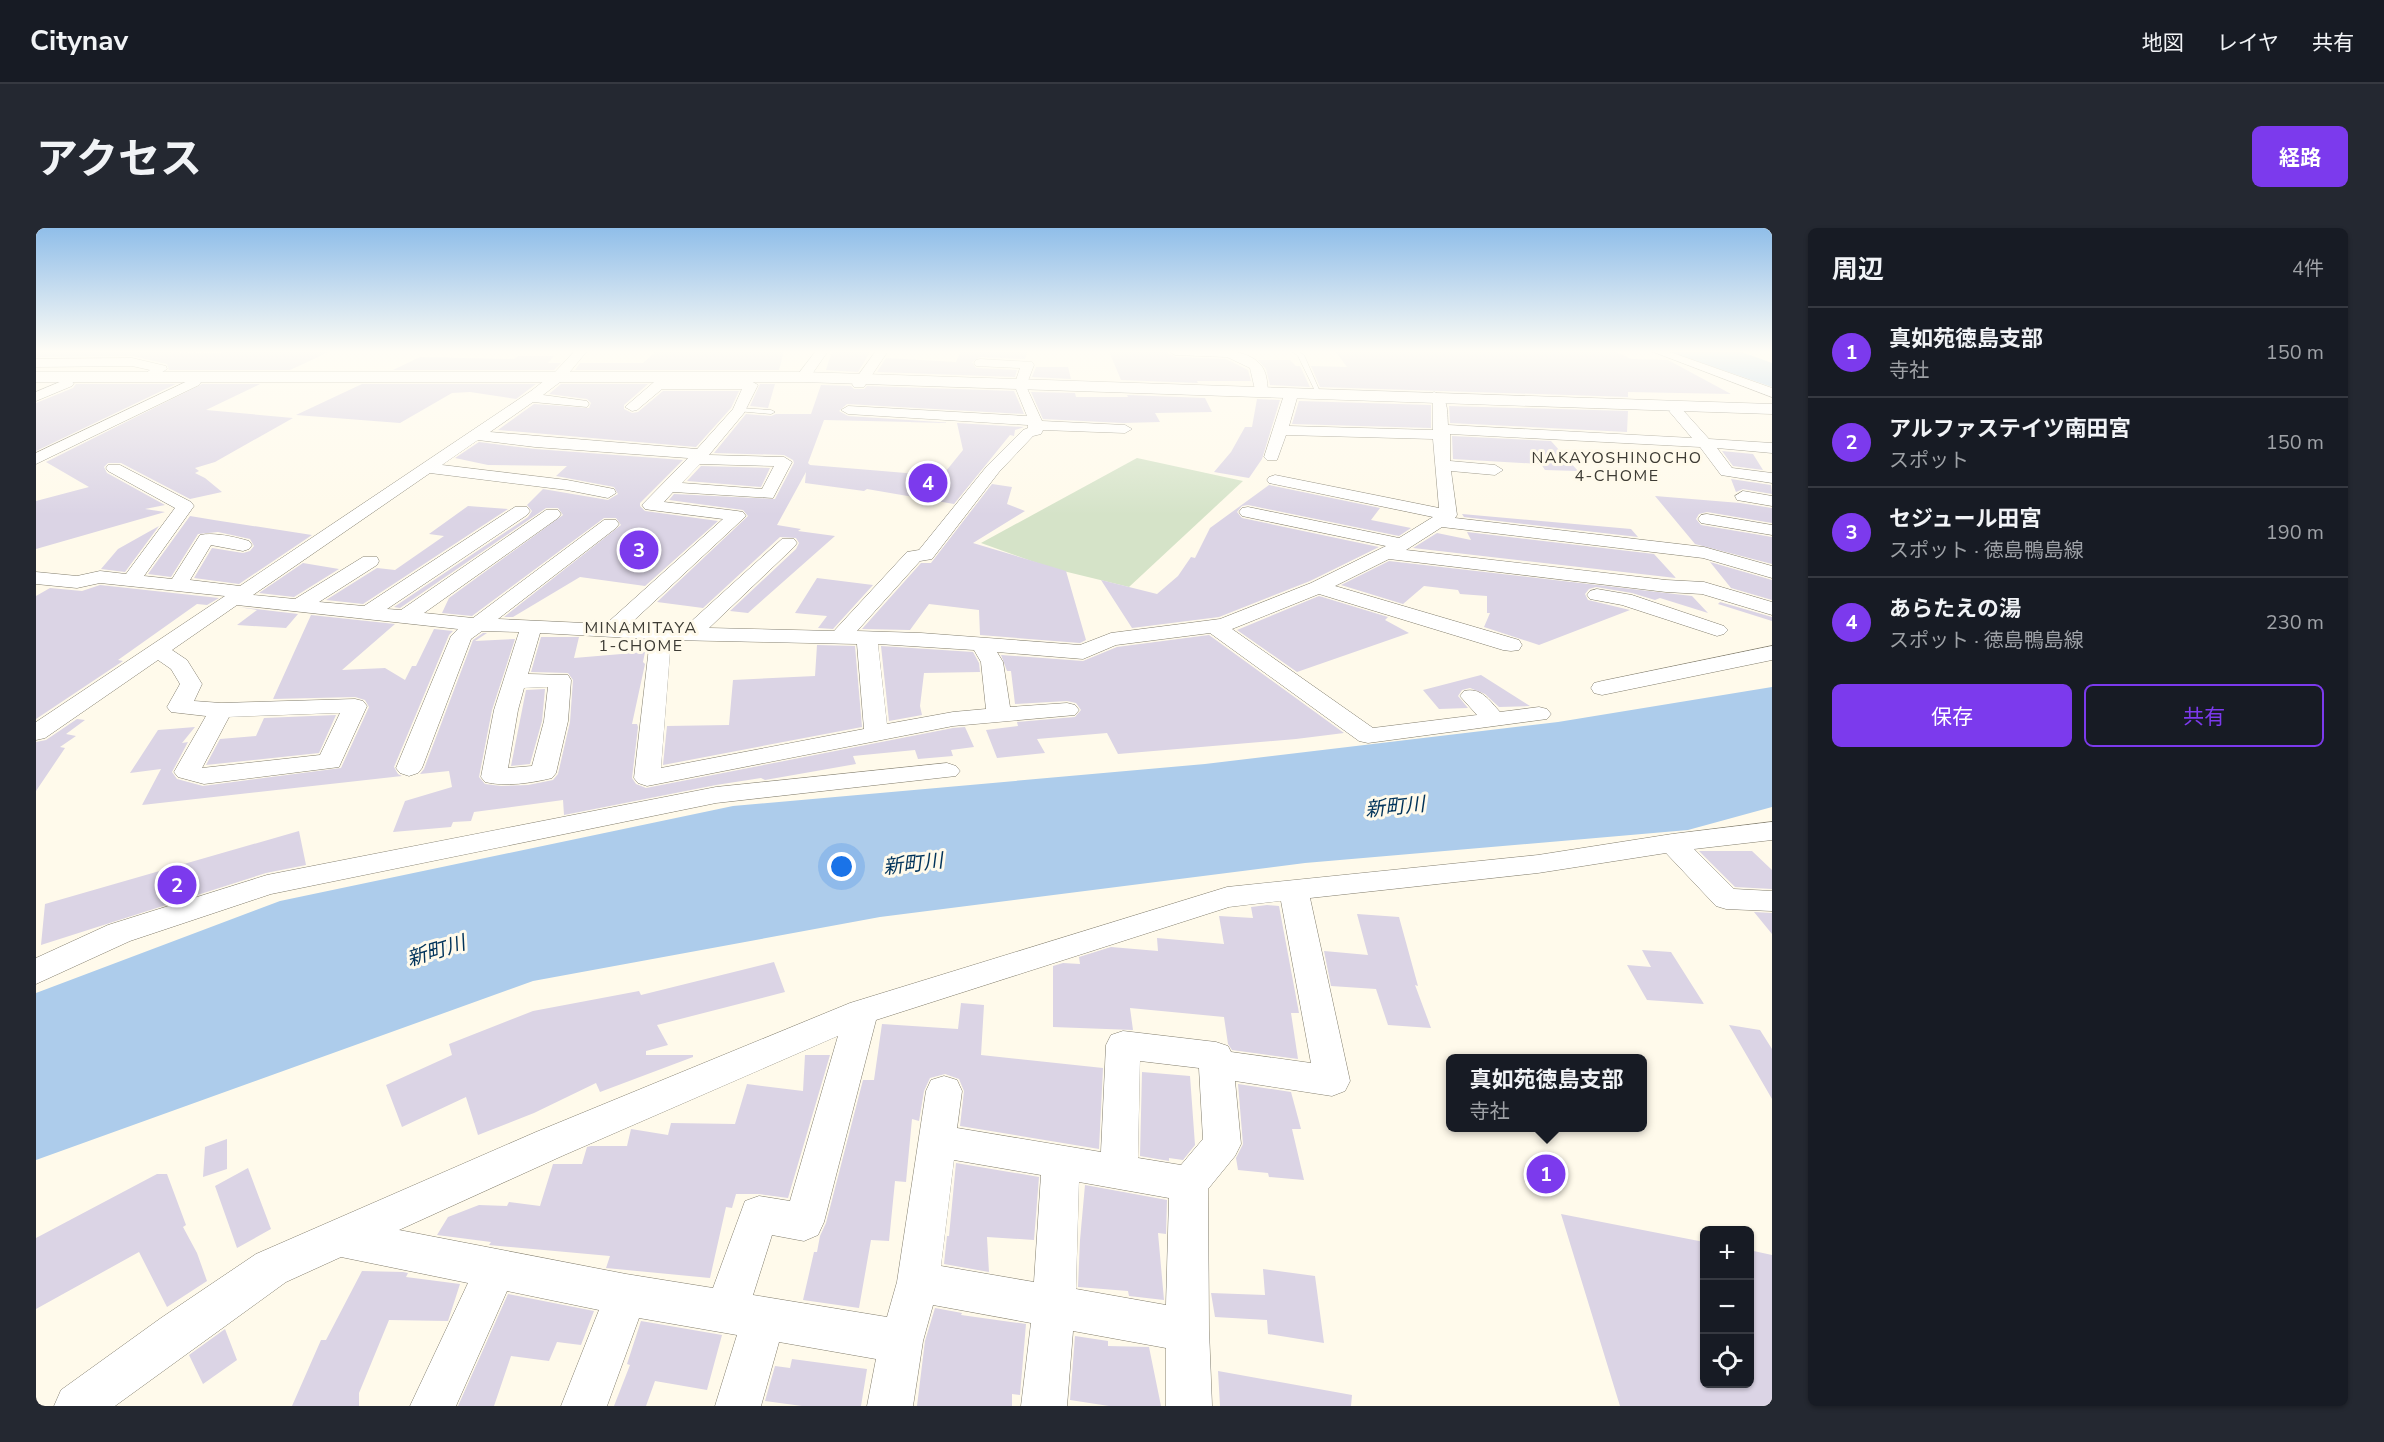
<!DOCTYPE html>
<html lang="ja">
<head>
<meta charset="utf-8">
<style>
	:root { --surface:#171b24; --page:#242831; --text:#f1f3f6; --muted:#9ea1a6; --line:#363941; --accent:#7c3aed }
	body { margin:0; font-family:"Nunito Sans","Noto Sans JP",sans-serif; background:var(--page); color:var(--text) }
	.controls { position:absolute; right:18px; bottom:18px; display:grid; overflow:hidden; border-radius:9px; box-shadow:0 2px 4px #0004 }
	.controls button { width:54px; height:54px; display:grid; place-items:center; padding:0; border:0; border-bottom:2px solid var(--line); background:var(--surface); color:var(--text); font:30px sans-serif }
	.you { position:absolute; left:806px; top:639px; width:21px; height:21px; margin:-15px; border:4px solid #fff; border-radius:50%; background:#1a73e8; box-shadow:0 0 0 9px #1a73e833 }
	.badge { display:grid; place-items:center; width:39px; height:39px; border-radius:50%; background:var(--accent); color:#fff; font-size:20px; font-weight:700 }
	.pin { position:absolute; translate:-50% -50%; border:3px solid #fff; box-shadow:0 2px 6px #0006 }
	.popup { position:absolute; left:1410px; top:826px; width:201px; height:78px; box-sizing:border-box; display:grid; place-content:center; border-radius:9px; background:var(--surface); filter:drop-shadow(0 2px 4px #0005); font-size:20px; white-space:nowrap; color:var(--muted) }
	.popup b { font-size:22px; color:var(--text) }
	.popup::after { content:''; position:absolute; left:50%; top:100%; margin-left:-12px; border:12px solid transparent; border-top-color:var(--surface) }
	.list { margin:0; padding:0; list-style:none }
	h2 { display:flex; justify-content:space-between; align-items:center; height:78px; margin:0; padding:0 24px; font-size:26px }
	h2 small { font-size:20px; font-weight:400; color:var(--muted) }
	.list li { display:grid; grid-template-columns:39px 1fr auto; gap:18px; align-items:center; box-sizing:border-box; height:90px; padding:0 24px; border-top:2px solid var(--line) }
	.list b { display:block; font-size:22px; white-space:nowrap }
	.list p { margin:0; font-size:20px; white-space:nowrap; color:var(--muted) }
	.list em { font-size:20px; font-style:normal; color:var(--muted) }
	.actions { display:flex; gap:12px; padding:18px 24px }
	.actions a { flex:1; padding:14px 0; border:2px solid var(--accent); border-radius:9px; text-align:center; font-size:21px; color:var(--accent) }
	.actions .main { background:var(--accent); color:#fff }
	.icon { flex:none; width:33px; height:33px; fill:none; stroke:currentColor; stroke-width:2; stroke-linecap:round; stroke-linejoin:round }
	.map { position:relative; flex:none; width:1736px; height:1178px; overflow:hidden; border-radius:9px }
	header { display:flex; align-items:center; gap:36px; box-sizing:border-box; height:84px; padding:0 30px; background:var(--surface); border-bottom:2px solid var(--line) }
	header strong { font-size:28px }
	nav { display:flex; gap:33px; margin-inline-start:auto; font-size:21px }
	.intro { display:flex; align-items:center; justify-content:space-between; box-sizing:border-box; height:144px; padding:0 36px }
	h1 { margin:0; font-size:42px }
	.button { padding:15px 27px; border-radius:9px; background:var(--accent); color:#fff; font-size:21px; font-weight:700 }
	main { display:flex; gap:36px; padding:0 36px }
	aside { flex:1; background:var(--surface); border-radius:9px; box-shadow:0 2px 4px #0004 }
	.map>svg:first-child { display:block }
	.green { fill:#d5e3c8 }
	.water { fill:#adcceb }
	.building { fill:#dbd4e5 }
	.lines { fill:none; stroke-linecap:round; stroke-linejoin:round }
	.service-casing { stroke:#837e6e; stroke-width:1 }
	.minor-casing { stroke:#837e6e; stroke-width:1 }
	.primary-casing { stroke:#837e6e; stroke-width:1 }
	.service { fill:#fff; fill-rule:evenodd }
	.minor { fill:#fff; fill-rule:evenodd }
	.primary { fill:#fff; fill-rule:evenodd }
	.labels { text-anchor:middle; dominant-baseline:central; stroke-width:6; stroke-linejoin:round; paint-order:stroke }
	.far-neighbourhood-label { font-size:16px; letter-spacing:1.5px; fill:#3d3b34; stroke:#fffaeb }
	.water-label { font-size:20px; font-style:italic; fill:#01335a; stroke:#fffaeb }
</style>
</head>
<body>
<header>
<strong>Citynav</strong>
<nav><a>地図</a><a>レイヤ</a><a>共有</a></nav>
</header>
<div class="intro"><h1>アクセス</h1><a class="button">経路</a></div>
<main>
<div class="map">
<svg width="1736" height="1178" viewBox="0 0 1736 1178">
	<rect width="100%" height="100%" fill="#fffaeb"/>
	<path class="green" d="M1101,230L1207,253L1093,359L1015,340L945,315Z"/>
	<path class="water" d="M1631,123H1703L1736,135V159Z
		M1736,459V579L1652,602L1269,635L844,689L497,753L0,932V765L244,673L697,578L1169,536L1522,494Z"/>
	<path class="building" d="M38,123L185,125L190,123H295L254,142H133L131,136L96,128L0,129V124Z
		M620,123H748L743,142H539L544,135H607Z
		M796,123H835L822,144L790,142Z
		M933,123H992L989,131L944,129L936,134L940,140L981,142L979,149L841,144L850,130L920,134L924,124Z
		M1073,123L1131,124L1139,129L1190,131L1212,142L1215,153H1161L1162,155L1085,152Z
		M1299,123H1579L1595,131L1632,132L1695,166L1592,164V169L1284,159L1275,138L1311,139Z
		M482,128H518L512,135H525L518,142H357L384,129L478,131Z
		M1222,132H1254L1260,138H1264L1274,159L1234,157L1230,141Z
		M1000,139H1032L1035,151L996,149Z
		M40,156H140L0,223V175L37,160Z
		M166,156H224L170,182L257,190L179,234L159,240L163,243L159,245L169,250L186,264L154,271L85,235H72L68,239L71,245L129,277L109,281L129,284L0,321V273L53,259L10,234Z
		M326,156H500L480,171L434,164L416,165L364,195L260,187Z
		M525,156H612L588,177V181L596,185L602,184L627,163H703L695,180L660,219L462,202L498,176L553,180L555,175L551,171L513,166Z
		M724,156H739L732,180L714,178Z
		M785,157L815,158L818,161H828L831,158L978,163L988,186L811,176L803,183L812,188L918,195L788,192L772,235L774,237L906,248L927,222L921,195L988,199L979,202L978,208L974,207L918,276L831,261L828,263L769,255L770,244L741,297L765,301L762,303L799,308L712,385L694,383L760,321L763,315L760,310L744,309L667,380L621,374L712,288L707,282L633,272L638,266L739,271L758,235L757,232L748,227L678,225L710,186L735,188L740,186H775Z
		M995,164L1039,165L1040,169H1092L1091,167L1169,170L1176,184L1119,185L1124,194L1087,195L1007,191Z
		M1221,171L1244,172L1226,231L1213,250L1178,244L1195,224L1209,199H1216Z
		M1263,173L1395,177V200L1256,196Z
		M1413,178L1592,183L1591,204L1414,195Z
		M1416,208L1515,213L1542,243L1509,242L1505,236L1417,231Z
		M443,214L499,221L647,232L604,275V278L609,283L682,293L609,358L544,349L477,389H468L585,297L580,290H568L436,388L406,385L413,370L527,287L522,280H510L364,380L358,379L492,289L496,283L491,277L507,261L572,272L582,266L578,259L520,248L531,238L452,237L419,230Z
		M1686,223L1717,226L1727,242L1697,238Z
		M665,238L734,240L725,259L651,253Z
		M1695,251L1735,257L1736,266L1707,261L1700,264Z
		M956,256L976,259L971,276L989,283L937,315L1030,343L1050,412L1044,415L944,407L943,382L893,376L874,402L826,401L885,335H895Z
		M1233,257L1344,280L1335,292L1375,300L1363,308L1212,277L1206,278L1201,284L1206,290L1343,319L1274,353L1183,389L1096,400L1065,352L1121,366L1142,348L1155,329L1159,330L1174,300Z
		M1619,268L1704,275L1736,280V295L1671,284L1663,286L1660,291L1665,297L1736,309V336L1659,316Z
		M432,278L472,281L327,376L290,372L341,340L359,342L408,308L393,306Z
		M1426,286L1595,301L1602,309L1428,289Z
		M154,288L178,292L276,307L203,356L158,350L176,320L207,325L214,323L218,318L214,311L182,304L162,306L135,349L112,346Z
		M123,298L89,344L65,341L82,321Z
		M1431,304L1618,326L1640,350L1377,320L1401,305L1435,312Z
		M1353,333L1656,368L1672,385L1624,370L1619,372L1596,365L1560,359L1553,361L1549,366L1552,372L1594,382L1503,417L1448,399L1454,385H1451V368L1424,366L1422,362L1388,358L1367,376L1305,357Z
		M1674,334L1736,352V372L1695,360Z
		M267,335L303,341L258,369L223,365Z
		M781,350L837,357L797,401L782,400L791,388L759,385Z
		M64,357L183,370L171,377L161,376L82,432L87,433L0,491V368L14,360L46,363Z
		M1283,368L1352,389L1349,392L1373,405L1261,444L1201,402Z
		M1684,374L1736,389V393L1682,376Z
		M202,379L262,386L250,400L201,397L221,382Z
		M275,387L359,396L306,442L349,440L369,452L376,438H380L398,401L417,403L413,407L358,539L362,546L366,548L106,577L125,541L94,545L122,502L159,499L146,515L152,514L136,544L141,551L167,558L305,540L333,479L329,472L319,469L237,471Z
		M447,405H451L439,413L479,411L456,482L443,549L449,556L465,558L492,557L517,552L522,546L534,494L537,452L532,445L495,444L505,409H543L538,430L609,424L607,434L609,436L596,496H601L602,499L596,550L600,556L610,560L917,500L929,499L938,519L915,522L917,528L882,531L879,522L817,528L820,536L729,552L725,550L680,557L528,587L527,572L438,584L435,593L417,594L415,599L357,604L369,573L416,559L413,543L384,546L388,541L437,412Z
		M1173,407L1308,505L1260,511L1082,526L1071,505L1001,511L1009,525L961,530L950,502L982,498L981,494L1039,489L1045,482L1040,475L1031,473L979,476L975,443H971L965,427L1047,433L1081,419Z
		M781,417L819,418L826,499L627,537L631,498L693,497L697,452L779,448Z
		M845,418L937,424L943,435L944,444L888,445L884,478L886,487L853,493Z
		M1445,447L1494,478L1463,479L1449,466L1434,460L1426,462L1422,468L1432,480L1403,481L1387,462Z
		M509,461L506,493L494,536L475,538L490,462Z
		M300,487L283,525L170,537L184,511L220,508L228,490Z
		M41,491L49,492L30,506L40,508L24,519L29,520L0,563V514L10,512Z
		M263,603L270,637L230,645L5,717L9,676Z
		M1663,623H1716L1736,642V661L1699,659Z
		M1231,677L1243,678L1263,785H1255L1262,831L1196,822L1192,816L1188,789L1094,780L1097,802L1017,799V738L1027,735L1044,736L1043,729L1075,719L1122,723L1121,710L1188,716L1183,688L1217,690L1215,679Z
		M1718,684L1736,685V706Z
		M1321,686L1363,689L1382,758L1379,757L1395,800L1352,797L1340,761L1295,758L1288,723L1332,727Z
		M1606,722L1635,724L1668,776L1611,772L1591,737L1615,739Z
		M738,734L749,764L621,797L632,817L610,823V827H657V829L564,864L560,855L498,885L442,907L430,869L366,899L350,857L416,827L413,816L497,783L603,763L605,767Z
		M925,775L948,777L945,827L1067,840L1063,921L924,898L928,863L923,851L909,846L894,850L888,863L883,893L876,891L870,954L859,953L853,1013L835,1012L823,1080L767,1072L778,1024H781L784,1008L790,995L827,852H838L846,796L922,801Z
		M1693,797L1724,802L1736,821V871Z
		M769,827H794L752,970L723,966H700L696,980L690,979L674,1050L570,1040L574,1028L453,1017L455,1014L401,1007L412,989L443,977L471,978L473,974L504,978L517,936H546L551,919L555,918H591L595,901L632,907L635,895L699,896L711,856L767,863Z
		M1106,844L1154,848L1159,917L1147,932L1133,930V933L1104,928Z
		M1202,856L1255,864L1265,901H1256L1268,952L1233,949L1232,945L1202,942L1200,930L1207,916Z
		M191,911V941L167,949L169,919Z
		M920,935L1003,949L998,1012L951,1009L953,1044L908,1036L911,1008H913Z
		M212,940L235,1001L201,1020L179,958Z
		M121,946H131L150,997L147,999L161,1025L171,1053L131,1079L103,1024L0,1081V1010Z
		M1049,957L1131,972L1130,1006L1122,1005L1128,1072L1093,1068L1092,1063L1042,1059L1044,1012Z
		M1525,986L1668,1014V1155H1713V1022L1736,1027V1178H1584Z
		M1227,1041L1279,1048L1288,1115L1232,1106L1231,1092L1179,1089L1175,1065L1229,1067Z
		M326,1043L367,1044L372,1045L370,1049L424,1056L412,1093L353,1092L323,1165V1178H256L285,1112H290Z
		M472,1066L558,1083L545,1117L521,1114L513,1133L475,1128L458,1178H422Z
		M899,1080L926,1085L925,1087L990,1096L984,1167L976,1166V1178H881L889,1113Z
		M605,1093L686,1107L671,1162L619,1153L610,1178H578L594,1137L591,1136Z
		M189,1101L201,1132L167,1156L153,1127Z
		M1039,1108L1072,1113V1118L1113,1119L1125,1178H1073L1034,1172Z
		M756,1131L831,1141L825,1178H766L729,1173L739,1138L754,1140Z
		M1182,1143L1316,1167L1315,1178H1184Z"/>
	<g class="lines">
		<g class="service-casing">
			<path id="service" d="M1256,123H1262L1268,127L1285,166L1280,165L1262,128Z
				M703,180L735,182L739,184L735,186L701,183V181Z"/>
		</g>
		<g class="minor-casing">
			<path id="minor" d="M539,123H551L528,151L507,167L551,173L553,176L551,179L497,174L454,204L661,221L697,181L706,161H626L601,182L596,183L589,179L618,154L623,153H715L722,157L708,185L673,227L748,229L756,234L737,270L637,264L628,274L701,283L707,284L710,288L593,397L649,399L746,311H758L761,315L758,319L673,400L798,403L871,324L883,322L951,238L987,202L992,200V197L812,186L805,182L812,178L991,188L980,161L983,158L979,155L984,140L940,138L938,135L940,132L944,131L996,134L998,137L990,158L1006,193L1089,197L1096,201L1089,205L1007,202L1005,206L997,208L963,244L896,331L884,333L821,403L885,405L1044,417L1075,405L1184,391L1275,355L1350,318L1206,288L1203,284L1206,280L1212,279L1363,310L1397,289L1233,255L1231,252L1233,249L1239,247L1403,280L1397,211L1250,207L1241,232H1231L1228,229L1247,170L1254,166L1261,170L1253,198L1397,202V176L1391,168L1398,164C1413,169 1411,183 1412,197L1656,210L1633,183L1640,179L1645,180L1673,211L1736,215V225L1681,220L1696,240L1736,245V255L1685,247L1664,219L1414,206V233L1459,237L1467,242L1459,247L1415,243L1421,287L1419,290L1668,319L1736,338V350L1667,330L1406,299L1370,322L1630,352L1668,354L1736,374V387L1666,366L1630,364L1353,331L1299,358L1483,412L1486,417L1483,422L1475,423L1467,422L1283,366L1196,401L1337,500L1441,487L1424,468L1428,463C1445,459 1453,472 1464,484L1503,479L1511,481L1515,486L1511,491L1332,515L1323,513L1174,405L1080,417L1047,431L961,424L967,434L974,479L1031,475L1039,477L1043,482L1039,487L917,498L611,558L602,555L598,550L614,411L504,405L492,446L532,447L535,452L532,493L520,545L516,550C496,555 469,559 449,554L445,549L458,482L483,404L446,403L435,411L386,540L382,545L373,548L364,545L360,540L415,408L422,401L201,377L136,422L151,432L166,456L158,473L185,475L319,471L327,473L331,478L303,539L168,556L142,549L138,544L170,488L135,484L131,479L144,456L135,441L122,432L9,510L0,512V494L189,368L64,355L41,360L0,356V344L41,348L64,343L90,346L139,280L72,243L70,240L72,237H84L155,274L158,278L108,348L136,351L164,307C178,304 199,309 213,313L216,317L213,321L207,323L175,317L154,352L204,358L495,163L518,145ZM442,212L499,219L652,230L606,277L609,281L615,282L687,291L570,396L462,391L580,300L583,296L580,292H568L437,390L388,385L522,290L525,286L522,282H510L365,382L351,381L491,287L494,283L491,279H479L328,378L283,374L341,337L343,333L341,329H327L259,371L217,367L394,245L531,262L572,270L580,265L578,261L531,252L406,237ZM664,236L738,238L726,261L646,255ZM635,412L821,416L828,501L625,540ZM842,416L938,422L945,434L950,481L917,484L851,496ZM512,459L508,493L496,538L472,540L482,482L488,460ZM304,485L284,527L166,540L193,489Z
				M780,123H792L772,152H762L760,149Z
				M840,123H852L828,159H818L816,156Z
				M1133,123C1156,121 1208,117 1224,136C1231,144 1231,153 1232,163L1225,167L1220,166L1214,140L1191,129L1139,127Z
				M1615,123H1631L1736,160V169Z
				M96,130L130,138L131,141L112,153L105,149L114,142L96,138L0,139V131Z
				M158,150L163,151L165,154L163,157L0,236V225Z
				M31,151L38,155L36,158L0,173V164Z
				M1707,263L1736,268V278L1701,272L1699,268Z
				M1671,286L1736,297V307L1665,295L1662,291L1665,287Z
				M1561,361L1596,367L1688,398L1692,402L1688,406L1681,408L1586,377L1554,371L1551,367L1554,363Z
				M1736,418V432L1566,467L1558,465L1555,460L1558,455L1566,453Z
				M911,535L920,538L924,543L920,548L680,575L235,666L94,713L0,756V730L72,697L231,647L680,559Z
				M1736,594V612L1658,621L1698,661L1736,663V683L1690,681L1680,678L1630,625L1502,645L1274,670L1314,853L1309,863L1296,868L1199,853L1205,916L1199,928L1172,961L1173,1102L1176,1178H1130V1120L1037,1103L1031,1178H985L995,1095L897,1077L887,1113L877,1178H831L840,1131L743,1114L725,1178H679L701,1107L603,1090L571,1178H525L563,1082L471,1063L420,1178H374L432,1055L305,1029L250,1054L79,1178H18L25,1162L125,1090L220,1026L500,904L814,775L1191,659L1502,627L1636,606ZM1245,673L1275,835L1195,824L1192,818L1180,814L1087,803L1075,807L1070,817L1065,924L921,900L926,863L921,852L908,848L895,852L890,863L861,1054L851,1089L717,1067L736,1007L768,1013L782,1007L788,994L840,792L1193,679ZM802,808L754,973L723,968L709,973L677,1060L590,1046L363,1002L526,928ZM1104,833L1163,840L1167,911L1145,937L1102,930ZM918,932L1005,947L998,1054L905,1038ZM1043,954L1133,970L1130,1077L1040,1061Z"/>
		</g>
		<g class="primary-casing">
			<path id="primary" d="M0,144H767L1736,176V186L767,154H0Z"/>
		</g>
		<use href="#service" class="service"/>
		<use href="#minor" class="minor"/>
		<use href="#primary" class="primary"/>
	</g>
	<linearGradient id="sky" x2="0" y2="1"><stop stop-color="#90bee9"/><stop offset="0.43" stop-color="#fffdf6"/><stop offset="1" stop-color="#fffdf6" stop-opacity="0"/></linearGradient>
	<rect width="1736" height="287" fill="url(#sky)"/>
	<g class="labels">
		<g class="far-neighbourhood-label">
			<text x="1581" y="230">NAKAYOSHINOCHO<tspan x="1581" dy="18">4-CHOME</tspan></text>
			<text x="605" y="400">MINAMITAYA<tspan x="605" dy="18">1-CHOME</tspan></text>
		</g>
		<g class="water-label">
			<text transform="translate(1359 579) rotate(-6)">新町川</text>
			<text transform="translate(877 636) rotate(-7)">新町川</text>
			<text transform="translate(400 723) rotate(-17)">新町川</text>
		</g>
	</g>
</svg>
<div class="controls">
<button>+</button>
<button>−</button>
<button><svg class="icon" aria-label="locate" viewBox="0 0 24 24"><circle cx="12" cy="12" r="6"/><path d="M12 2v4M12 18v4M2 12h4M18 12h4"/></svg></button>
</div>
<div class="you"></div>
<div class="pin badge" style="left:1510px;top:946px">1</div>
<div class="popup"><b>真如苑徳島支部</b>寺社</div>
<div class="pin badge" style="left:141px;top:657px">2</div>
<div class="pin badge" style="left:603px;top:322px">3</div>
<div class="pin badge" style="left:892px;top:255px">4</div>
</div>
<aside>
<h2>周辺<small>4件</small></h2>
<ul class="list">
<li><span class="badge">1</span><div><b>真如苑徳島支部</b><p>寺社</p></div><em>150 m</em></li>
<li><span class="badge">2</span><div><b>アルファステイツ南田宮</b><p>スポット</p></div><em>150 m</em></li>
<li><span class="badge">3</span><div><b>セジュール田宮</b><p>スポット · 徳島鴨島線</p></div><em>190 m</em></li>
<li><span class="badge">4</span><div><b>あらたえの湯</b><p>スポット · 徳島鴨島線</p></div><em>230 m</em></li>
</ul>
<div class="actions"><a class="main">保存</a><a>共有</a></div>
</aside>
</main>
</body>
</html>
